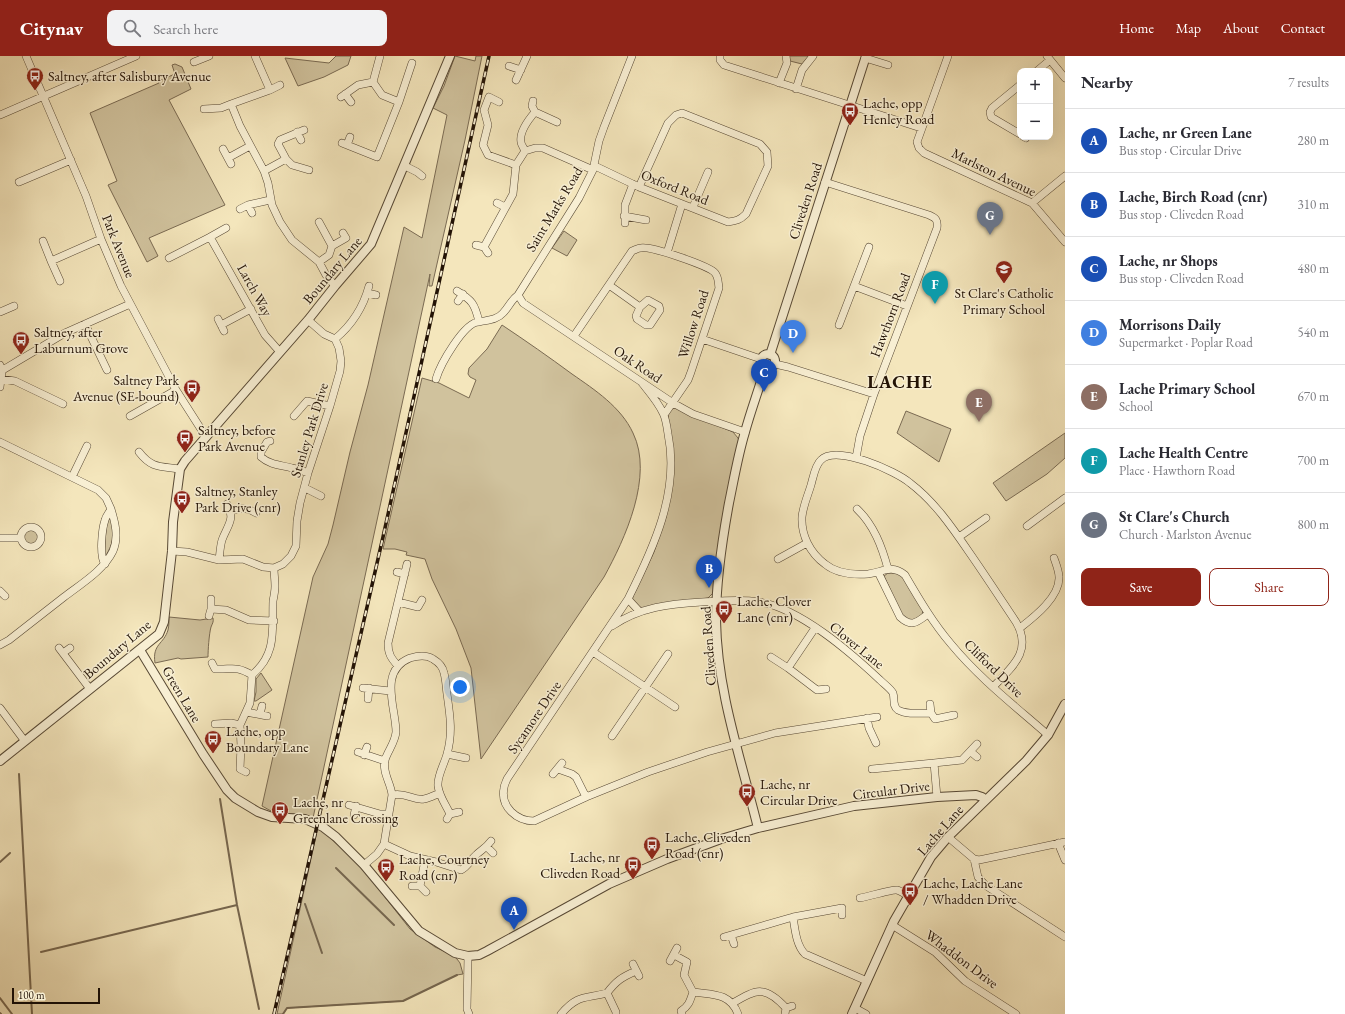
<!DOCTYPE html>
<html lang="en">
<head>
<meta charset="utf-8">
<style>
	:root { --surface:#fff; --page:#f2f2f3; --text:#2b2b33; --muted:#7c7c81; --line:#e1e1e2; --accent:#8f2418 }
	body { margin:0; font-family:"EB Garamond",serif; background:var(--page); color:var(--text) }
	.controls { position:absolute; right:12px; top:12px; display:grid; overflow:hidden; border-radius:8px; box-shadow:0 4px 16px #0002 }
	.controls button { width:36px; height:36px; display:grid; place-items:center; padding:0; border:0; border-bottom:1px solid var(--line); background:var(--surface); color:var(--text); font:20px sans-serif }
	.scale { position:absolute; left:12px; bottom:10px; width:88px; box-sizing:border-box; padding-left:4px; border:2px solid #231306; border-top:0; font-size:11px; line-height:14px; white-space:nowrap; color:#231306; -webkit-text-stroke:3px #f8efd3; paint-order:stroke }
	.you { position:absolute; left:460px; top:631px; width:14px; height:14px; margin:-10px; border:3px solid #fff; border-radius:50%; background:#1a73e8; box-shadow:0 0 0 6px #1a73e833 }
	.badge { display:grid; place-items:center; width:26px; height:26px; border-radius:50%; background:var(--accent); color:#fff; font-size:13px; font-weight:700 }
	.pin { position:absolute; translate:-50% -33px; filter:drop-shadow(0 1px 2px #0008) }
	.pin::after { content:''; position:absolute; top:21px; width:14px; height:12px; background:inherit; clip-path:polygon(0 0,100% 0,50% 100%) }
	.list { margin:0; padding:0; list-style:none }
	h2 { display:flex; justify-content:space-between; align-items:center; height:52px; margin:0; padding:0 16px; font-size:17px }
	h2 small { font-size:13px; font-weight:400; color:var(--muted) }
	.list li { display:grid; grid-template-columns:26px 1fr auto; gap:12px; align-items:center; box-sizing:border-box; height:64px; padding:0 16px; border-top:1px solid var(--line) }
	.list b { display:block; font-size:15px; white-space:nowrap }
	.list p { margin:0; font-size:13px; white-space:nowrap; color:var(--muted) }
	.list em { font-size:13px; font-style:normal; color:var(--muted) }
	.actions { display:flex; gap:8px; padding:12px 16px }
	.actions a { flex:1; padding:9px 0; border:1px solid var(--accent); border-radius:8px; text-align:center; font-size:14px; color:var(--accent) }
	.actions .main { background:var(--accent); color:#fff }
	.icon { flex:none; width:22px; height:22px; fill:none; stroke:currentColor; stroke-width:2; stroke-linecap:round; stroke-linejoin:round }
	.map { position:relative; flex:none; width:1065px; height:958px; overflow:hidden }
	header { display:flex; align-items:center; gap:24px; box-sizing:border-box; height:56px; padding:0 20px; background:var(--accent); color:#fff }
	header strong { font-size:19px }
	nav { display:flex; gap:22px; margin-inline-start:auto; font-size:14px }
	.search { width:280px; height:36px; background:var(--page); display:flex; align-items:center; gap:10px; box-sizing:border-box; padding:0 14px; border-radius:8px; color:var(--muted); font-size:15px }
	main { display:flex }
	aside { flex:1; background:var(--surface) }
	.map>svg:first-child { display:block }
	.green { fill:#d0c29d; stroke:#7a6a52 }
	.lines { fill:none; stroke-linecap:round; stroke-linejoin:round }
	.stream { stroke:#76664e; stroke-width:2 }
	.minor-casing { stroke:#574834; stroke-width:8 }
	.tertiary-casing { stroke:#574834; stroke-width:10 }
	.minor { stroke:#f8efd3; stroke-width:7 }
	.tertiary { stroke:#f8efd3; stroke-width:8 }
	.rail-casing { stroke:#231306; stroke-width:3.5 }
	.rail { stroke:#f8efd3; stroke-width:2; stroke-dasharray:6; stroke-linecap:butt }
	.labels { text-anchor:middle; dominant-baseline:central; stroke-width:3; stroke-linejoin:round; paint-order:stroke }
	.poi-label { font-size:14px; fill:#231306; stroke:#f8efd3; text-anchor:start }
	.street-label { font-size:14px; fill:#231306; stroke:#f8efd3 }
	.district-label { font-size:18px; font-weight:bold; letter-spacing:1px; fill:#231306; stroke:#f8efd3 }
</style>
</head>
<body>
<header>
<strong>Citynav</strong>
<div class="search"><svg class="icon" aria-label="search" viewBox="0 0 24 24"><circle cx="10" cy="10" r="6"/><path d="M15 15l6 6"/></svg>Search here</div>
<nav><a>Home</a><a>Map</a><a>About</a><a>Contact</a></nav>
</header>
<main>
<div class="map">
<svg width="1065" height="958" viewBox="0 0 1065 958">
	<rect width="100%" height="100%" fill="#f4e6bc"/>
	<filter id="stains"><feTurbulence type="fractalNoise" baseFrequency=".005" numOctaves="4"/><feColorMatrix values="0 0 0 0 .2 0 0 0 0 .09 0 0 0 0 .02 0 0 0 .5 -.17"/></filter>
	<radialGradient id="worn" r=".72"><stop offset=".6" stop-color="#630" stop-opacity="0"/><stop offset="1" stop-color="#630" stop-opacity=".3"/></radialGradient>
	<path class="green" d="M336,0H351L348,9L324,21L298,30L285,2L329,7Z
		M455,0L475,5L476,0H482L465,84L432,230H429L430,218L313,762C298,755 287,760 274,756C270,755 266,752 262,750L313,521L328,488L333,469L350,396L368,329L404,171L422,182L447,59L433,52L444,30Z
		M789,0H809L802,8L790,5Z
		M175,8L182,11L191,33L169,44L225,149L149,182L158,200L147,206L108,129L117,125L90,57L159,27L158,25L175,18L172,9Z
		M564,175L577,184L567,200L552,192Z
		M502,269C526,285 549,301 572,318C595,334 621,351 633,377C654,420 625,483 604,521L481,703L471,612L456,573L432,523L425,503L406,499L407,496L395,493H383L422,322L439,327L469,342L476,324L470,321L468,318L469,312L487,293Z
		M676,352L733,376L738,382L739,385L713,537L708,542L643,552L636,550L632,546L633,540L654,496L666,461L672,431L668,358L671,353Z
		M906,355L951,373L939,406L897,377Z
		M1065,377V402L1047,418L1006,445L993,427Z
		M109,460C117,471 113,489 106,499L104,500L106,472Z
		M24 481a7 7 0 1 1 14 0a7 7 0 1 1-14 0Z
		M888,517H897L904,522L923,554L922,559L911,565L903,562L884,520Z
		M169,561L200,564L213,562C214,566 212,568 211,571C209,578 208,595 208,601L181,603L178,602L155,607C152,588 164,588 168,574C169,570 169,565 169,561Z
		M261,617L272,634L256,645H254L256,636V623Z
		M318,771L359,808L410,873L435,891L452,899L457,903L460,907L463,918L457,919L403,945L287,952L283,958H277Z"/>
	<g class="lines">
		<path class="stream" d="M19,718L32,958
			M220,743L237,849L259,953
			M0,806L10,797
			M336,812L394,869
			M305,848L322,897
			M41,896L237,849
			M0,942L12,958
			M0,957L1,958
			M283,958L287,952L403,945L457,919"/>
		<g class="minor-casing">
			<path id="minor" d="M26,0L86,140L101,183L121,230L176,334L206,381
				M255,0L270,34L231,48L240,70L264,115L268,127L272,149L280,166L292,184L319,206L326,219L335,230
				M380,0L373,26L382,39L399,46
				M632,0L604,71L599,85L593,114L579,142L518,239L523,247L673,347L693,358L745,376
				M720,0V4L724,9L921,72
				M948,0L917,86L919,92L924,97L1032,147L1065,186
				M1047,0L1065,22
				M865,2L888,9
				M194,6L209,0
				M509,10L521,14
				M1037,15L1050,4
				M516,24L527,0
				M779,27L787,7L786,0
				M1020,29L992,52L990,56L991,61L1020,78
				M796,33L802,14L813,0
				M270,34L280,29
				M345,38L351,46
				M341,41L358,29L373,26
				M533,45L532,50L535,56
				M499,46L489,41L484,54L488,69L483,89L488,99L516,109
				M204,53L221,52L231,48
				M0,59L136,0
				M297,76L301,84
				M1024,81L1026,82
				M342,87L377,101L399,46L412,7
				M347,89L350,81
				M223,93L231,108
				M525,95C524,92 521,89 521,86C519,76 529,63 535,56L557,66
				M228,102L250,90
				M286,103L292,109L309,114
				M405,110L417,116L422,120
				M595,110L639,131L728,166C736,165 740,164 746,158L768,110L767,96L760,88L682,57L676,59L668,67L639,131
				M264,115L286,103L278,88L280,84L304,74
				M19,126L71,104
				M825,126L929,159C936,162 938,164 937,172L874,338L860,380L856,402
				M497,147L505,151
				M1032,147L1065,120
				M248,149L252,157
				M693,151L708,116
				M240,153L248,149L270,144
				M624,160L646,164
				M319,166L332,190
				M625,167V149L633,128
				M210,181L226,172
				M43,185L51,205L101,183
				M476,189L484,191
				M488,197L484,191L513,138L516,109L525,95L535,92H543L593,114
				M667,197L682,148
				M169,202L210,181L265,279L280,296
				M51,205L60,225
				M319,206L329,199L332,190L346,182L343,177
				M609,229L640,251L648,244L659,250L660,254L650,269H646L637,263L636,260L640,251
				M854,230L907,250
				M457,235C472,244 475,248 479,266C488,264 497,264 503,257C509,251 511,244 518,239
				M367,237L376,239
				M458,245L463,238
				M0,256L14,250
				M218,263L224,275
				M85,268L107,314
				M221,269L251,253
				M839,269L869,191
				M574,280L632,195C635,194 638,192 641,192C651,190 710,210 715,217C719,222 718,227 719,232L691,316L688,324L664,359
				M335,283C352,269 363,252 369,230
				M702,283L761,303
				M775,308L788,311L874,338
				M0,309L2,316L0,331
				M1,315L65,277L130,248
				M1,323L15,325L63,348
				M436,323C440,309 464,266 479,266
				M642,327C650,337 658,346 663,357C666,363 667,371 668,378C680,436 653,493 628,543L507,723C506,726 504,729 504,732C500,751 517,765 534,765L586,741L648,716L707,696L775,677L877,661
				M130,360L176,334
				M294,360L307,345L330,350
				M270,385L267,386L261,396V401C270,409 281,409 292,412C298,413 303,415 308,417
				M0,386L98,434L106,442L111,453C109,457 106,460 105,464C102,473 99,500 105,508
				M139,396C152,413 161,410 180,413
				M72,421L87,390
				M305,432L321,440
				M857,453C874,469 882,491 888,513
				M231,455C240,452 247,451 256,457
				M1027,470L1065,442
				M21 481a10 10 0 1 1 20 0a10 10 0 1 1-20 0Z
				M959,481L986,462
				M0,482H21
				M172,495L187,496L219,504L243,503L263,511L274,512L283,508L291,500L296,490L297,465L300,447L308,417L330,350L340,315L341,305L339,292L335,283L324,278L308,264
				M778,503L807,487
				M219,504C220,497 220,491 222,484C227,470 236,463 227,448
				M397,516L405,518
				M878,516L900,561C912,572 917,566 928,558
				M0,535L5,540
				M628,543L639,555
				M398,546L418,551L422,544
				M211,553L226,554L249,564L274,565
				M209,560L211,553V543
				M612,570C640,551 669,548 702,546C721,545 740,543 759,546C800,552 850,596 880,624C884,628 890,632 893,637C895,643 892,650 898,654C907,659 921,657 931,657L935,663L954,659
				M815,572L788,612L817,634L826,633
				M1020,572C1034,561 1060,541 1059,521C1059,515 1056,508 1054,502
				M0,589L9,584C27,570 46,555 64,541C81,528 104,514 113,495C119,481 115,466 111,453
				M59,592L90,633
				M593,596L675,651
				M63,597L70,592
				M771,601L788,612
				M212,607L215,613C232,614 235,609 252,619
				M398,610C391,602 388,598 388,587L407,508
				M993,631C1012,611 1033,595 1016,566C1000,542 985,519 969,496C952,471 934,445 910,427C896,415 836,388 821,404C815,409 813,422 811,429C808,439 803,450 802,461C801,479 810,497 825,508C837,518 853,519 868,518C883,516 891,508 905,519C919,543 933,567 951,588C979,622 1015,650 1048,679
				M363,632L390,635
				M368,643L369,632
				M930,648L931,657
				M0,652L24,684
				M246,656L267,660
				M260,658L262,650
				M867,662L869,672L876,687
				M215,668L231,667L240,669L241,690L240,713L246,716
				M240,669L250,647L252,619C277,598 272,575 273,545C274,540 275,535 275,530C275,524 274,518 274,512
				M612,680L668,598
				M358,696L385,705
				M971,696L977,701
				M447,698L466,702
				M364,699L367,691
				M934,707L962,704L977,688
				M558,713L572,718L576,721L586,741
				M872,713L934,707L937,741
				M553,718L562,707
				M392,739C407,736 413,745 424,743C429,742 435,739 440,737
				M349,749L380,758H389
				M354,759L356,750
				M447,763L450,758L459,756
				M948,781L974,803L979,804L1065,786
				M1058,787L1065,804
				M384,788L410,800L436,806L461,814C468,811 470,804 476,799C481,794 486,792 491,785
				M487,791L493,797
				M974,803L978,821L985,829L1065,881
				M425,804L420,830L426,836
				M364,809L377,798L384,788L392,739C391,727 382,717 385,704C388,694 395,687 396,676C396,652 378,615 410,602C417,600 427,599 433,603C438,606 443,611 444,617C446,624 446,631 447,638C450,659 453,677 447,698C444,709 437,720 438,730C439,740 446,749 450,758
				M412,830H420
				M860,842C867,841 892,833 897,834C901,835 905,838 908,840
				M793,861C795,873 796,889 805,898L867,925
				M892,869L935,896L965,925L1016,958
				M731,879L734,888
				M724,881L793,861L842,852V859
				M674,899L687,906L684,919L693,936
				M468,900L467,953L469,958
				M670,905L677,892
				M633,908L639,920
				M607,937L616,956V958
				M733,947C757,933 765,929 786,952
				M855,952L866,958
				M561,958C578,938 585,943 607,937C616,925 622,921 636,915
				M682,958L681,955C689,950 690,945 693,936C711,939 730,936 738,958
				M785,958L786,952L792,950"/>
		</g>
		<g class="tertiary-casing">
			<path id="tertiary" d="M761 305a7 7 0 1 1 14 0a7 7 0 1 1-14 0Z
				M770,299L866,0
				M140,594L203,698L227,734L235,742L258,756L272,761L305,763L323,771L336,781L364,809L419,875L455,897L468,900L479,899L487,895L609,828L667,803L721,783L758,772L854,750L937,741L976,739L982,741L986,744
				M0,705L159,578L164,566L172,495L173,466L180,413L185,405L308,264L335,230L371,188L450,0
				M758,772C741,703 717,635 716,564C716,525 722,485 729,447C734,423 738,399 745,376C751,354 759,333 765,312
				M852,958L894,865L931,801L948,781L1026,705L1048,679L1065,648"/>
		</g>
		<use href="#minor" class="minor"/>
		<use href="#tertiary" class="tertiary"/>
		<g class="rail-casing">
			<path id="rail" d="M274,958L383,481L489,0"/>
		</g>
		<use href="#rail" class="rail"/>
	</g>
	<defs>
		<g id="bus-pin" transform="scale(0.9)"><path d="M0 17L-7.5 6A9.5 9.5 0 1 1 7.5 6Z" fill="#8f2418" stroke="#f8efd3"/><path d="M-5-6H5V4H4V6H2V4H-2V6H-4V4H-5ZM-3.5-4V0h7V-4ZM-3.5 1.2v1.5H-2V1.2ZM2 1.2v1.5H3.5V1.2Z" fill="#fff"/></g>
		<g id="school-pin" transform="scale(0.9)"><path d="M0 17L-7.5 6A9.5 9.5 0 1 1 7.5 6Z" fill="#8f2418" stroke="#f8efd3"/><path d="M0-5L7-2L0 1L-7-2ZM-4 1L0 2.5L4 1V4Q0 6-4 4Z" fill="#fff"/></g>
	</defs>
	<g fill-rule="evenodd">
		<use href="#bus-pin" x="35" y="20"/>
		<use href="#bus-pin" x="850" y="55"/>
		<use href="#school-pin" x="1004" y="213"/>
		<use href="#bus-pin" x="21" y="284"/>
		<use href="#bus-pin" x="192" y="332"/>
		<use href="#bus-pin" x="185" y="382"/>
		<use href="#bus-pin" x="182" y="443"/>
		<use href="#bus-pin" x="724" y="553"/>
		<use href="#bus-pin" x="213" y="683"/>
		<use href="#bus-pin" x="747" y="736"/>
		<use href="#bus-pin" x="280" y="754"/>
		<use href="#bus-pin" x="652" y="789"/>
		<use href="#bus-pin" x="633" y="809"/>
		<use href="#bus-pin" x="386" y="811"/>
		<use href="#bus-pin" x="910" y="835"/>
	</g>
	<g class="labels">
		<g class="poi-label">
			<text x="48" y="20">Saltney, after Salisbury Avenue</text>
			<text x="863" y="47">Lache, opp<tspan x="863" dy="16">Henley Road</tspan></text>
			<text x="1004" y="237" text-anchor="middle">St Clare's Catholic<tspan x="1004" dy="16">Primary School</tspan></text>
			<text x="34" y="276">Saltney, after<tspan x="34" dy="16">Laburnum Grove</tspan></text>
			<text x="179" y="324" text-anchor="end">Saltney Park<tspan x="179" dy="16">Avenue (SE-bound)</tspan></text>
			<text x="198" y="374">Saltney, before<tspan x="198" dy="16">Park Avenue</tspan></text>
			<text x="195" y="435">Saltney, Stanley<tspan x="195" dy="16">Park Drive (cnr)</tspan></text>
			<text x="737" y="545">Lache, Clover<tspan x="737" dy="16">Lane (cnr)</tspan></text>
			<text x="226" y="675">Lache, opp<tspan x="226" dy="16">Boundary Lane</tspan></text>
			<text x="760" y="728">Lache, nr<tspan x="760" dy="16">Circular Drive</tspan></text>
			<text x="293" y="746">Lache, nr<tspan x="293" dy="16">Greenlane Crossing</tspan></text>
			<text x="665" y="781">Lache, Cliveden<tspan x="665" dy="16">Road (cnr)</tspan></text>
			<text x="620" y="801" text-anchor="end">Lache, nr<tspan x="620" dy="16">Cliveden Road</tspan></text>
			<text x="399" y="803">Lache, Courtney<tspan x="399" dy="16">Road (cnr)</tspan></text>
			<text x="923" y="827">Lache, Lache Lane<tspan x="923" dy="16">/ Whadden Drive</tspan></text>
		</g>
		<g class="street-label">
			<text transform="translate(994 116) rotate(26)">Marlston Avenue</text>
			<text transform="translate(675 131) rotate(22)">Oxford Road</text>
			<text transform="translate(805 145) rotate(-72)">Cliveden Road</text>
			<text transform="translate(554 153) rotate(-59)">Saint Marks Road</text>
			<text transform="translate(119 190) rotate(68)">Park Avenue</text>
			<text transform="translate(332 214) rotate(-50)">Boundary Lane</text>
			<text transform="translate(255 234) rotate(61)">Larch Way</text>
			<text transform="translate(890 259) rotate(-69)">Hawthorn Road</text>
			<text transform="translate(693 268) rotate(-72)">Willow Road</text>
			<text transform="translate(638 308) rotate(34)">Oak Road</text>
			<text transform="translate(309 374) rotate(-73)">Stanley Park Drive</text>
			<text transform="translate(857 589) rotate(39)">Clover Lane</text>
			<text transform="translate(708 590) rotate(-94)">Cliveden Road</text>
			<text transform="translate(117 593) rotate(-40)">Boundary Lane</text>
			<text transform="translate(994 612) rotate(44)">Clifford Drive</text>
			<text transform="translate(182 638) rotate(59)">Green Lane</text>
			<text transform="translate(534 661) rotate(-56)">Sycamore Drive</text>
			<text transform="translate(891 734) rotate(-7)">Circular Drive</text>
			<text transform="translate(940 774) rotate(-49)">Lache Lane</text>
			<text transform="translate(962 903) rotate(37)">Whaddon Drive</text>
		</g>
		<g class="district-label">
			<text x="900" y="325">LACHE</text>
		</g>
	</g>
	<rect width="100%" height="100%" filter="url(#stains)"/>
	<rect width="100%" height="100%" fill="url(#worn)"/>
</svg>
<div class="controls">
<button>+</button>
<button>−</button>
</div>
<div class="scale">100 m</div>
<div class="you"></div>
<div class="pin badge" style="left:514px;top:874px;background:#1a4fb4">A</div>
<div class="pin badge" style="left:709px;top:532px;background:#1a4fb4">B</div>
<div class="pin badge" style="left:764px;top:336px;background:#1a4fb4">C</div>
<div class="pin badge" style="left:793px;top:297px;background:#3f7fe0">D</div>
<div class="pin badge" style="left:979px;top:366px;background:#8d6e63">E</div>
<div class="pin badge" style="left:935px;top:248px;background:#0f9aa8">F</div>
<div class="pin badge" style="left:990px;top:179px;background:#6b7280">G</div>
</div>
<aside>
<h2>Nearby<small>7 results</small></h2>
<ul class="list">
<li><span class="badge" style="background:#1a4fb4">A</span><div><b>Lache, nr Green Lane</b><p>Bus stop · Circular Drive</p></div><em>280 m</em></li>
<li><span class="badge" style="background:#1a4fb4">B</span><div><b>Lache, Birch Road (cnr)</b><p>Bus stop · Cliveden Road</p></div><em>310 m</em></li>
<li><span class="badge" style="background:#1a4fb4">C</span><div><b>Lache, nr Shops</b><p>Bus stop · Cliveden Road</p></div><em>480 m</em></li>
<li><span class="badge" style="background:#3f7fe0">D</span><div><b>Morrisons Daily</b><p>Supermarket · Poplar Road</p></div><em>540 m</em></li>
<li><span class="badge" style="background:#8d6e63">E</span><div><b>Lache Primary School</b><p>School</p></div><em>670 m</em></li>
<li><span class="badge" style="background:#0f9aa8">F</span><div><b>Lache Health Centre</b><p>Place · Hawthorn Road</p></div><em>700 m</em></li>
<li><span class="badge" style="background:#6b7280">G</span><div><b>St Clare's Church</b><p>Church · Marlston Avenue</p></div><em>800 m</em></li>
</ul>
<div class="actions"><a class="main">Save</a><a>Share</a></div>
</aside>
</main>
</body>
</html>
